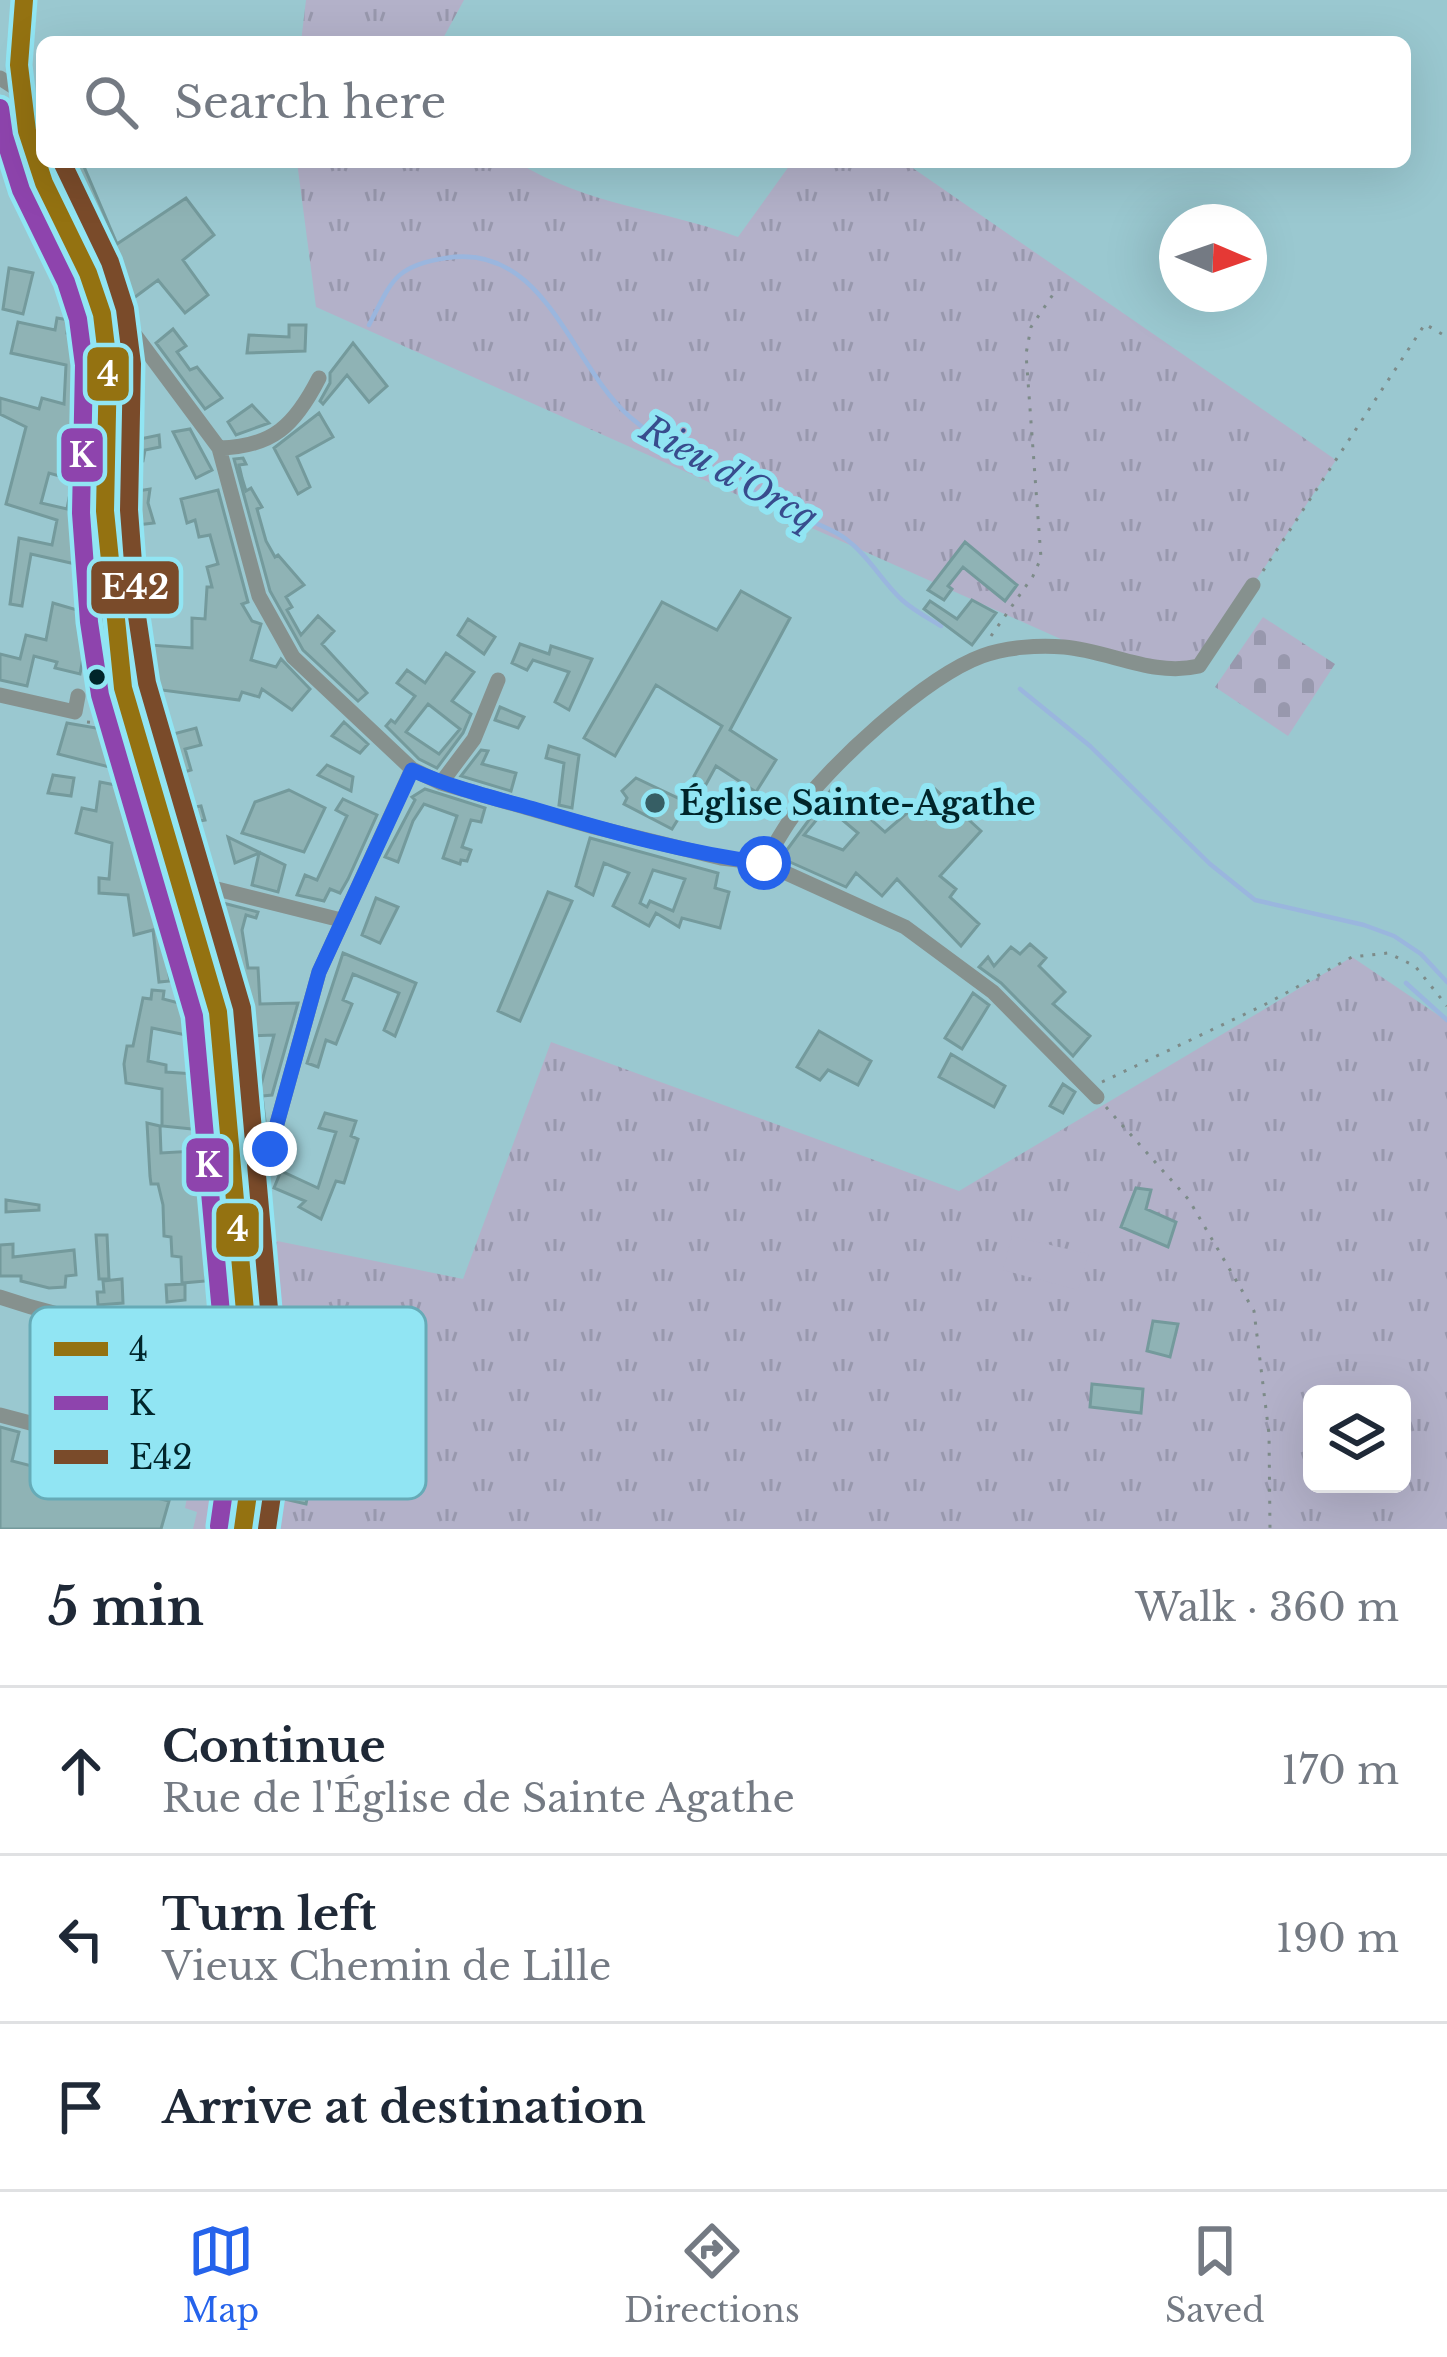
<!DOCTYPE html>
<html lang="en">
<head>
<meta charset="utf-8">
<style>
	:root { --surface:#fff; --page:#f2f2f3; --text:#1f2937; --muted:#747a83; --line:#e0e1e3; --accent:#2563eb }
	body { margin:0; font-family:"Libre Baskerville",serif; background:var(--page); color:var(--text) }
	.controls { position:absolute; right:36px; bottom:36px; display:grid; overflow:hidden; border-radius:18px; box-shadow:0 12px 48px #0002 }
	.controls button { width:108px; height:108px; display:grid; place-items:center; padding:0; border:0; border-bottom:3px solid var(--line); background:var(--surface); color:var(--text); font:60px sans-serif }
	.compass { position:absolute; left:1159px; top:204px; width:108px; height:108px; border-radius:50%; background:var(--surface); box-shadow:0 12px 48px #0002; rotate:92deg }
	.stop { position:absolute; width:36px; height:36px; margin:-27px; border:9px solid #2563eb; border-radius:50%; background:#fff }
	.stop.end { background:#2563eb; border-color:#fff; box-shadow:0 3px 12px #0008 }
	.list { margin:0; padding:0; list-style:none }
	h2 { display:flex; justify-content:space-between; align-items:center; height:156px; margin:0; padding:0 48px; font-size:51px }
	h2 small { font-size:39px; font-weight:400; color:var(--muted) }
	.list li { display:grid; grid-template-columns:78px 1fr auto; gap:36px; align-items:center; box-sizing:border-box; height:168px; padding:0 48px; border-top:3px solid var(--line) }
	.list b { display:block; font-size:45px; white-space:nowrap }
	.list p { margin:0; font-size:39px; white-space:nowrap; color:var(--muted) }
	.list em { font-size:39px; font-style:normal; color:var(--muted) }
	.icon { flex:none; width:66px; height:66px; fill:none; stroke:currentColor; stroke-width:2; stroke-linecap:round; stroke-linejoin:round }
	.map { position:relative; flex:none; width:1447px; height:1529px; overflow:hidden }
	.search { position:absolute; background:var(--surface); box-shadow:0 12px 48px #0002; left:36px; right:36px; top:36px; height:132px; display:flex; align-items:center; gap:30px; box-sizing:border-box; padding:0 42px; border-radius:18px; color:var(--muted); font-size:45px }
	.sheet { height:660px; background:var(--surface) }
	nav { display:flex; justify-content:space-around; align-items:center; box-sizing:border-box; height:168px; border-top:3px solid var(--line); background:var(--surface); font-size:33px; color:var(--muted) }
	nav a { display:grid; justify-items:center; gap:6px }
	nav .on { color:var(--accent) }
	.map>svg:first-child { display:block }
	.grass { fill:url(#grass-tufts); fill-rule:evenodd }
	.cemetery { fill:url(#cemetery-stones) }
	.pitch { fill:#b3b1c9 }
	.lines { fill:none; stroke-linecap:round; stroke-linejoin:round }
	.stream { stroke:#9ab6de; stroke-width:4.5 }
	.building { fill:#8fb3b5; stroke:#749a9c; stroke-width:3; fill-rule:evenodd }
	.path { stroke:#7d8b89; stroke-width:3; stroke-dasharray:3 9; stroke-linecap:butt }
	.minor { stroke:#86918e; stroke-width:15 }
	.major { stroke:#809290; stroke-width:21 }
	.bus-1-casing { stroke:#91e5f3; stroke-width:27 }
	.bus-2-casing { stroke:#91e5f3; stroke-width:27 }
	.bus-3-casing { stroke:#91e5f3; stroke-width:27 }
	.bus-1 { stroke:#947211; stroke-width:18 }
	.bus-2 { stroke:#8e44ad; stroke-width:18 }
	.bus-3 { stroke:#7a4b2a; stroke-width:18 }
	.route { stroke:#2563eb; stroke-width:15 }
	.bus-dot { fill:#00252a; stroke:#91e5f3; stroke-width:4.5 }
	.poi-dot { fill:#365e64; stroke:#91e5f3; stroke-width:4.5 }
	.labels { text-anchor:middle; dominant-baseline:central; stroke-width:12; stroke-linejoin:round; paint-order:stroke }
	.poi-label { font-size:33px; font-weight:bold; fill:#00252a; stroke:#91e5f3; text-anchor:start }
	.water-label { font-size:36px; font-style:italic; fill:#384c8d; stroke:#91e5f3 }
	.key { fill:#91e5f3; stroke:#66abb7; stroke-width:3 }
	.key-label { font-size:33px; fill:#00252a }
	.line-badge { stroke:#91e5f3; stroke-width:4.5 }
	.badge-label { font-size:33px; text-anchor:middle; font-weight:bold; fill:#fff }
</style>
</head>
<body>
<div class="map">
<svg width="1447" height="1529" viewBox="0 0 1447 1529">
	<defs>
		<pattern id="grass-tufts" width="24" height="20" patternUnits="userSpaceOnUse" patternTransform="scale(3)"><rect width="24" height="20" fill="#b3b1c9"/><path d="M3 7l-1-3M5 7V3M7 7l1-3M15 17l-1-3M17 17v-4M19 17l1-3" fill="none" stroke="#9898ad"/></pattern>
		<pattern id="cemetery-stones" width="16" height="16" patternUnits="userSpaceOnUse" patternTransform="scale(3)"><rect width="16" height="16" fill="#b3b1c9"/><path d="M2 7V4a2 2 0 0 1 4 0v3zM10 15v-3a2 2 0 0 1 4 0v3z" fill="#9898ad"/></pattern>
	</defs>
	<rect width="100%" height="100%" fill="#9ac8d0"/>
	<path class="grass" d="M306,0H464L441,42H301Z
		M297,162H517C588,206 663,209 738,237L792,162H904L1336,460L1199,666L1092,653L316,307Z
		M1352,957L1447,1021V1529H257L269,1445L253,1236L463,1279L551,1042L959,1191ZM1312,1394H1402V1484H1312Z
		M196,1474L238,1488L230,1529H193L197,1512L185,1508L191,1477Z"/>
	<path class="cemetery" d="M1263,617L1335,664L1288,736L1215,687Z"/>
	<path class="pitch" d="M1012,1236L1089,1254L1078,1290L1003,1270Z"/>
	<g class="lines">
		<path class="stream" d="M369,325C392,281 394,266 446,258C546,242 570,365 630,417C677,458 750,488 805,518C818,525 834,530 846,539C869,556 882,582 902,600C913,610 928,618 941,626
			M1020,689L1090,746L1210,864L1255,900L1364,925L1394,936L1421,954L1447,982
			M1406,983L1447,1020"/>
	</g>
	<path class="building" d="M53,162H82L117,244L186,198L214,235L183,260L208,295L185,313L158,280L131,300L70,203Z
		M9,268L33,273L23,314L3,309Z
		M57,318L69,320L67,333L78,335L83,359L82,452L70,479L49,473L41,503L67,509L69,498L84,501L81,523H78L80,565L31,554L22,606L10,604L19,538L52,545L57,520L6,504L26,427L0,414V398L39,409L42,398L64,404L66,365L11,353L18,322L55,330Z
		M289,325H306L305,351L247,353L249,335L289,337Z
		M173,329L186,346L177,352L190,370L197,367L222,398L205,409L156,343Z
		M353,343L387,386L369,402L347,375L323,404L320,401L330,383V373Z
		M252,405L269,423L236,435L228,422Z
		M319,413L333,437L297,457L310,487L298,494L274,448Z
		M190,429L212,470L196,478L173,432Z
		M159,435L160,447L145,450L143,461L137,462L138,491L150,489L148,503L154,523L128,526L126,442Z
		M243,458L246,464L239,465L242,478L246,491L251,488L262,507L257,509L266,541L275,557L278,555L304,585L286,597L292,607L287,610L301,635L318,616L334,631L322,644L367,693L358,701L303,650L270,591L234,459Z
		M218,490L248,602L242,604L252,621L261,624L251,660L276,667L281,659L310,689L292,710L262,689L259,697L242,692L239,700L154,689L155,663L149,662L150,645L192,648V618L205,619L207,587H212L207,567L218,564L210,535L199,537L195,520L187,523L181,499Z
		M965,542L1017,585L1005,601L963,567L948,586L952,589L944,600L928,590Z
		M153,563L159,592L135,597L130,567Z
		M741,591L790,618L730,730L776,760L756,792L716,766L704,788L694,776L722,726L656,685L615,756L584,738L662,602L717,630Z
		M972,600L996,613L972,645L924,609L930,601L957,619Z
		M53,603L91,614L80,674L55,668L57,662L34,656L27,686L0,680V654L20,659L26,635L46,640Z
		M468,619L495,637L484,654L458,635Z
		M520,644L549,654L551,646L592,659L569,710L555,702L569,672L533,660L527,670L512,663Z
		M446,653L474,672L452,701L471,714L463,733L437,768L419,759L386,726L391,720L395,723L415,696L397,683L407,670L425,683ZM428,704L460,729L439,754L406,732Z
		M500,707L524,717L518,728L495,720Z
		M344,722L368,744L360,753L332,736Z
		M67,723L108,730L121,770L58,754Z
		M196,728L201,745L185,749L191,770L184,772L195,807L201,806L205,820L183,824L158,738Z
		M549,746L579,755L572,808L559,805L564,763L546,758Z
		M481,750L488,751L482,764L516,773L511,791L461,776Z
		M327,765L353,777L351,791L318,775Z
		M53,775L74,778L71,796L48,793Z
		M636,778L688,803L672,829L624,804L627,798L622,791Z
		M100,782L126,787L141,845L170,920L161,923L170,981L159,982L153,930L134,935L128,895L99,893V878L109,879L112,843L76,833L82,808L96,811Z
		M833,787L869,814L867,816L885,832L935,789L981,831L940,876L956,889L950,897L979,924L961,946L897,879L882,896L856,873L846,887L781,858ZM827,807L858,833L843,850L804,835Z
		M425,789L485,808L481,822L471,820L462,847L471,850L467,861L461,860L460,864L443,858L457,816L424,804L413,821L398,862L385,857L415,800L412,797Z
		M289,790L325,808L304,852L242,833L255,802Z
		M343,799L377,815L348,879L340,893L330,889L324,901L297,895L305,875L317,880L347,816L336,810Z
		M228,837L285,865L278,892L252,885L259,853L235,863Z
		M590,838L718,873L715,888L729,892L720,928L682,918L679,927L656,913L649,926L613,906L629,873L604,863L593,895L576,886ZM653,870L685,879L673,911L650,901L647,907L640,903Z
		M548,892L572,901L520,1021L498,1011Z
		M376,898L398,907L380,943L362,935Z
		M223,903L258,912L256,918L246,915L242,930L248,968H258L260,1004L298,1003L272,1095L262,1096L265,1121L262,1132H254L248,1090L260,1089L274,1035L245,1036L236,968H230L214,911L222,909Z
		M1030,944L1046,958L1039,966L1065,992L1053,1004L1090,1036L1073,1056L1001,983L979,967L988,957L994,966L1011,947L1020,954Z
		M343,953L416,983L395,1036L384,1030L399,993L353,974L343,1000L352,1004L336,1044L326,1040L318,1067L307,1063Z
		M152,990L164,991L163,999L202,1009L212,1131L162,1126V1089L126,1083L124,1064L127,1046H133L143,998L151,999ZM152,1028L191,1036L194,1074L166,1072V1065L148,1061Z
		M973,993L989,1005L962,1049L945,1038Z
		M819,1031L871,1061L858,1085L828,1070L820,1080L797,1067Z
		M951,1054L1005,1086L994,1107L939,1077Z
		M1063,1084L1075,1092L1063,1113L1050,1106Z
		M325,1113L356,1121L351,1136L358,1139L344,1183L336,1181L321,1219L299,1207L305,1201L274,1188L281,1171L318,1188L336,1132L319,1128Z
		M147,1123L160,1126L161,1153L212,1150L213,1164H200L206,1281L182,1283L181,1257L172,1256L171,1237L164,1236L163,1205L158,1184H151L150,1176Z
		M1136,1188L1151,1190L1146,1209L1176,1222L1168,1247L1121,1227Z
		M6,1200L39,1205V1210L6,1212Z
		M96,1235H107L109,1279H99Z
		M13,1244V1257L74,1250L76,1275L66,1276L65,1287L49,1288L21,1281V1276H0V1245Z
		M122,1279L123,1303L98,1305L97,1292H104L103,1281Z
		M185,1284V1300L167,1302L166,1285Z
		M1153,1321L1178,1324L1170,1357L1147,1351Z
		M1092,1384L1143,1389L1141,1413L1090,1407Z
		M0,1427L19,1432L12,1461L169,1501L161,1529H0Z
		M280,1478L310,1484L306,1504L275,1497Z"/>
	<g class="lines">
		<path class="path" d="M1263,571L1425,324L1447,337
			M991,636L1033,576L1041,558L1026,354L1031,327L1056,290
			M87,722L118,725
			M1102,1082L1264,1005L1352,957L1388,953L1415,966L1447,1006
			M1106,1107L1189,1200L1254,1311L1269,1434L1270,1529
			M74,1469L78,1452"/>
		<path class="minor" d="M0,78L20,91
			M102,314L114,317L135,335L219,448L259,596L293,657L412,769L441,783L594,827L721,858L764,863L905,927L993,992L1097,1097
			M219,448C273,447 295,425 319,378
			M0,695L75,712L78,696
			M441,783L474,739L498,680
			M764,863C773,848 782,831 793,816C828,766 925,677 982,656C1006,647 1038,645 1064,647C1110,651 1153,677 1199,666L1253,585
			M184,889L213,888L341,920
			M235,1184L247,1182L270,1149L319,972L412,769
			M0,1297C78,1324 167,1337 250,1339
			M117,1366L126,1327
			M196,1386L201,1335
			M0,1415L212,1471
			M96,1442L117,1366L206,1389L212,1471L251,1476"/>
		<path class="major" d="M24,0L19,65L27,131L44,183L88,273L102,314L108,364L105,511L113,619L123,688L218,1012L253,1400V1458L243,1529"/>
		<g class="bus-1-casing">
			<path id="bus-1" d="M24,0L19,65L27,131L44,183L88,273L102,314L108,364L105,511L123,688L218,1012L253,1400V1458L243,1529"/>
		</g>
		<g class="bus-2-casing">
			<path id="bus-2" d="M0,108L4,136L21,190L66,282L78,319L84,365L81,513L89,622L100,695L194,1016L229,1401V1456L219,1526"/>
		</g>
		<g class="bus-3-casing">
			<path id="bus-3" d="M62,162L110,262L125,309L132,364L129,510L137,616L147,683L242,1008L277,1398V1461L267,1529"/>
		</g>
		<use href="#bus-1" class="bus-1"/>
		<use href="#bus-2" class="bus-2"/>
		<use href="#bus-3" class="bus-3"/>
	</g>
	<g class="lines">
		<path class="route" d="M270,1149L319,972L412,770C452,788 494,798 537,810C611,832 687,853 764,863"/>
	</g>
	<circle class="bus-dot" cx="97" cy="677" r="10"/>
	<circle class="poi-dot" cx="655" cy="803" r="12"/>
	<g class="labels">
		<g class="poi-label">
			<text x="679" y="803">Église Sainte-Agathe</text>
		</g>
		<g class="water-label">
			<text transform="translate(729 473) rotate(29)">Rieu d'Orcq</text>
		</g>
	</g>
	<rect x="30" y="1307" width="396" height="192" rx="18" class="key"/>
	<rect x="54" y="1342" width="54" height="14" fill="#947211"/>
	<rect x="54" y="1396" width="54" height="14" fill="#8e44ad"/>
	<rect x="54" y="1450" width="54" height="14" fill="#7a4b2a"/>
	<g class="key-label">
		<text x="129" y="1361">4</text>
		<text x="129" y="1415">K</text>
		<text x="129" y="1469">E42</text>
	</g>
	<g class="line-badge">
		<rect x="85" y="345" width="46" height="58" rx="12" fill="#947211"/>
		<rect x="59" y="426" width="46" height="58" rx="12" fill="#8e44ad"/>
		<rect x="89" y="559" width="92" height="57" rx="12" fill="#7a4b2a"/>
		<rect x="184" y="1136" width="47" height="58" rx="12" fill="#8e44ad"/>
		<rect x="214" y="1201" width="47" height="58" rx="12" fill="#947211"/>
	</g>
	<g class="badge-label">
		<text x="108" y="386">4</text>
		<text x="82" y="467">K</text>
		<text x="135" y="599">E42</text>
		<text x="208" y="1177">K</text>
		<text x="238" y="1241">4</text>
	</g>
</svg>
<div class="controls">
<button><svg class="icon" aria-label="layers" viewBox="0 0 24 24"><path d="M12 4l9 5-9 5-9-5zM3 14l9 5 9-5"/></svg></button>
</div>
<svg class="compass" viewBox="-18 -18 36 36"><path d="M0-13l5 13h-10z" fill="#e53935"/><path d="M0 13l5-13h-10z" fill="#747a83"/></svg>
<div class="stop" style="left:764px;top:863px"></div>
<div class="stop end" style="left:270px;top:1149px"></div>
<div class="search"><svg class="icon" aria-label="search" viewBox="0 0 24 24"><circle cx="10" cy="10" r="6"/><path d="M15 15l6 6"/></svg>Search here</div>
</div>
<section class="sheet">
<h2>5 min<small>Walk · 360 m</small></h2>
<ul class="list">
<li><svg class="icon" aria-label="ahead" viewBox="0 0 24 24"><path d="M12 20V5M6 11l6-6 6 6"/></svg><div><b>Continue</b><p>Rue de l'Église de Sainte Agathe</p></div><em>170 m</em></li>
<li><svg class="icon" aria-label="left" viewBox="0 0 24 24"><path d="M17 20v-9H6M10 6l-5 5 5 5"/></svg><div><b>Turn left</b><p>Vieux Chemin de Lille</p></div><em>190 m</em></li>
<li><svg class="icon" aria-label="arrive" viewBox="0 0 24 24"><path d="M6 21V4h12l-3 4 3 4H6"/></svg><div><b>Arrive at destination</b></div></li>
</ul>
</section>
<nav>
<a class="on"><svg class="icon" aria-label="map" viewBox="0 0 24 24"><path d="M3 6l6-2 6 2 6-2v14l-6 2-6-2-6 2zM9 4v14M15 6v14"/></svg>Map</a>
<a><svg class="icon" aria-label="directions" viewBox="0 0 24 24"><path d="M12 3l9 9-9 9-9-9zM9 14v-3h6M13 9l2 2-2 2"/></svg>Directions</a>
<a><svg class="icon" aria-label="saved" viewBox="0 0 24 24"><path d="M7 4h10v16l-5-4-5 4z"/></svg>Saved</a>
</nav>
</body>
</html>
